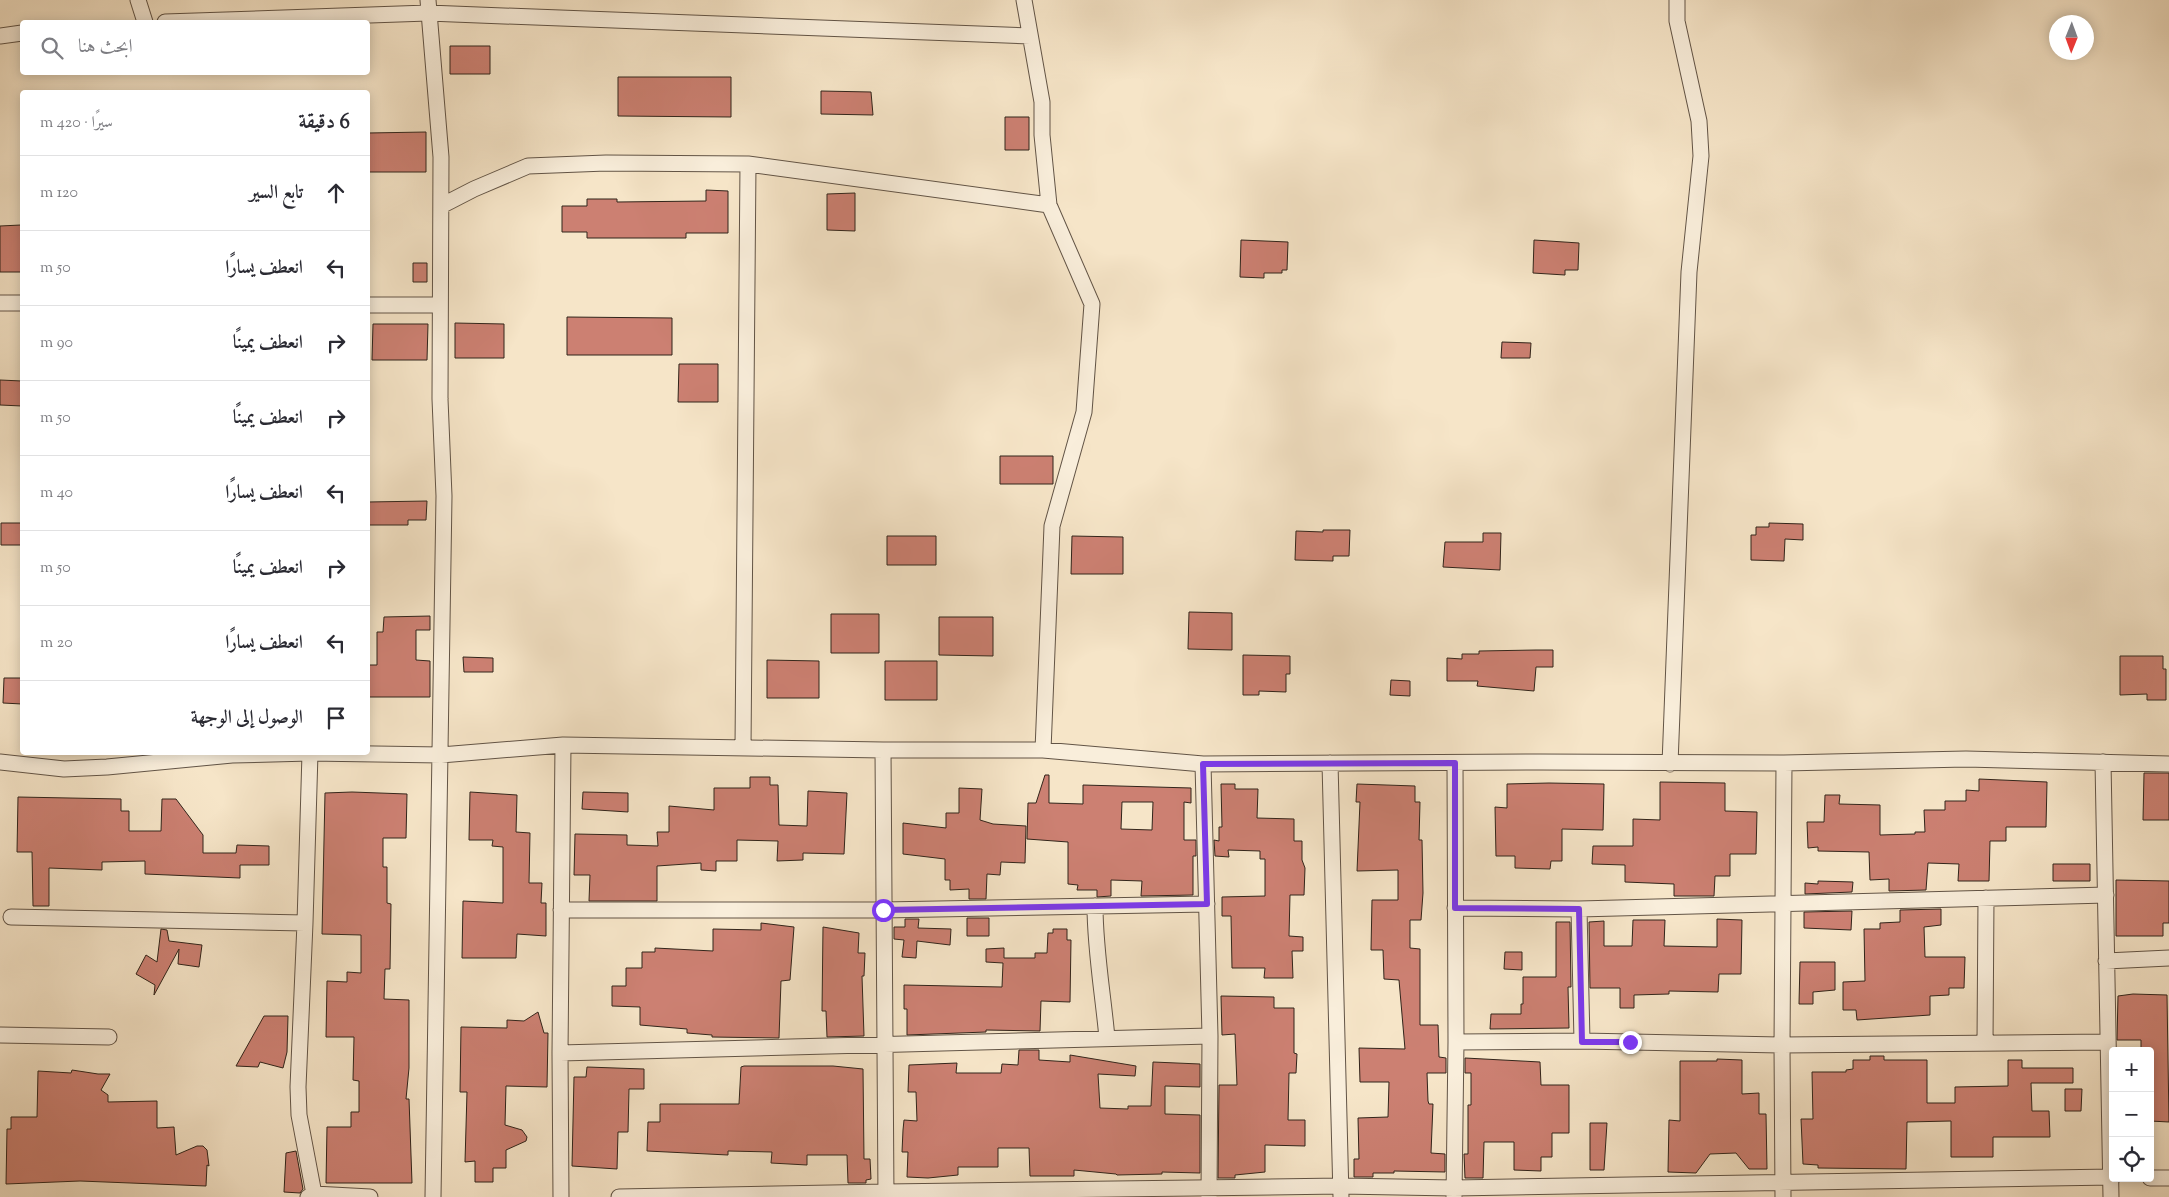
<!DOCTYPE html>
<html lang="ar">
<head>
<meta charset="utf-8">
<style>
	:root { --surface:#fff; --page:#f2f2f3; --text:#2b2b33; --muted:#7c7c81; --line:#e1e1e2 }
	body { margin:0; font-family:"Sorts Mill Goudy",Amiri,serif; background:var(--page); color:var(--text); direction:rtl }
	.controls { position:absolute; right:15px; bottom:15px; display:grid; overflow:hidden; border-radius:5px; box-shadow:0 2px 12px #0003 }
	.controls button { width:45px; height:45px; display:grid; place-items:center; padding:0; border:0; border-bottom:1px solid var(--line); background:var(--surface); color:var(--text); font:25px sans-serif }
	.compass { position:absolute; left:2049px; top:15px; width:45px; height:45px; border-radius:50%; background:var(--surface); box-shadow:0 2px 12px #0003; rotate:181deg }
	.stop { position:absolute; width:15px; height:15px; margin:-11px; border:4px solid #7c3aed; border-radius:50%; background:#fff }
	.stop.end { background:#7c3aed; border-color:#fff; box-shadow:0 1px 5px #0008 }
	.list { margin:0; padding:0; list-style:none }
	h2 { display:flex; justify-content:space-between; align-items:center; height:65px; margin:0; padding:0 20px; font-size:21px }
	h2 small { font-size:16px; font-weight:400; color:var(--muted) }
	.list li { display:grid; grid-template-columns:32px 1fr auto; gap:15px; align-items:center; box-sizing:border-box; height:75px; padding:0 20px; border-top:1px solid var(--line) }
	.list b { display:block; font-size:19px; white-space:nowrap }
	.list em { font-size:16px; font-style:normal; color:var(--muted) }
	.icon { flex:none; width:28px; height:28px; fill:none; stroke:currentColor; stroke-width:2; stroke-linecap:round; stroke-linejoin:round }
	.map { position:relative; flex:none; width:2169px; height:1197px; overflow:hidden; direction:ltr }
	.search { position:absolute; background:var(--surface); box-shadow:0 2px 12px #0003; left:20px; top:20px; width:350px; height:55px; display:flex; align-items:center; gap:12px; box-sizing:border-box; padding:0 18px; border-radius:5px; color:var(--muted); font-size:19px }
	.panel { position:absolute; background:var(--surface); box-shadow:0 2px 12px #0003; left:20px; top:90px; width:350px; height:665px; border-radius:5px; direction:rtl }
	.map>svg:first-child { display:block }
	.building { fill:#cc8072; stroke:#31241a; fill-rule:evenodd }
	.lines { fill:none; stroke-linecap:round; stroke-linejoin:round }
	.street-casing { stroke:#625446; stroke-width:17 }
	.street { stroke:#f9eedb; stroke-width:15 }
	.route { stroke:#7c3aed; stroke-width:6 }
</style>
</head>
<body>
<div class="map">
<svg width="2169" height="1197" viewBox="0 0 2169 1197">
	<rect width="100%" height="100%" fill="#f6e5c8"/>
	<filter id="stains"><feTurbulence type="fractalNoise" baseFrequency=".004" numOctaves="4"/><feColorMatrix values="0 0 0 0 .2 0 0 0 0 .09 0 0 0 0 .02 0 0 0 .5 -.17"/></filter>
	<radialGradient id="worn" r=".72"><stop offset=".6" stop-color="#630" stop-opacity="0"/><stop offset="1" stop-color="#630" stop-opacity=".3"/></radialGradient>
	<path class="building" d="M450,46H490V74H450Z
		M618,77H731V117L618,116Z
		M821,91L871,92L873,115L821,114Z
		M1005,117H1029V150H1005Z
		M426,132V172H368V133Z
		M706,190L728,191V233H686V238H587V232H562V206H587V199H617V202L706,201Z
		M855,193V231L827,230V194Z
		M21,225L22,272H0V226Z
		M1241,240L1288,242L1287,270H1282V273H1264V278L1240,277Z
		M1534,240L1579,243L1578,270H1565V275L1533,273Z
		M413,263H427V282H413Z
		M567,317L672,318V355H567Z
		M455,323L504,324V358H455Z
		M373,324H428L427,360H372Z
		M1502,342L1531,343L1530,358H1501Z
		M679,364H718V402H678Z
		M0,380L22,381V406L0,405Z
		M1000,456H1053V484H1000Z
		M427,501L426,520H408V525H368V502Z
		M1,523H22V545H1Z
		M1769,523L1803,524V540L1785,539L1784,561L1751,560V535H1756V527H1769Z
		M1323,530H1350L1349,556H1333V561L1295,560L1296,531L1323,532Z
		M1483,533H1501L1500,570L1443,567L1445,542H1483Z
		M887,536H936V565H887Z
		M1072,536L1123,537V574H1071Z
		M1189,612L1232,613V650L1188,649Z
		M831,614H879V653H831Z
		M430,616V630H416V660L430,661V697H368V665H377V632H383L384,617Z
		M939,617H993V656L939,655Z
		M1536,650H1553V667H1536L1534,691L1477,686L1478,681H1447V658L1462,659V654H1479V651Z
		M1243,655L1290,656V674H1286V692L1259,691V695H1243Z
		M2120,656H2163V669H2166V700H2147V694L2120,695Z
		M463,657L493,658V672H464Z
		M767,660L819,661V698H767Z
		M885,661H937V700H885Z
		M4,678H22V704L3,703Z
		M1391,680L1410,681V696L1390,695Z
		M2144,773H2169V820H2143Z
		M1045,775H1049V803L1083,804V785L1191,788V803L1184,802V840H1196V856H1193V895L1141,896L1142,881L1111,880V896L1097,897V890H1077L1078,885L1068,884V842L1027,839L1028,803H1036ZM1122,802H1153L1152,830L1121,829Z
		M750,777H770V785H778L779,825L807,826L808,791L847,793L844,854L803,853V860L777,861L778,841L737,840V861H716V871L701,870V863L657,866V901H589L590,875H574L575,834L627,835V845L658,846L657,832H669V806L714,810V788H750Z
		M1979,779L2047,782L2046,827H2006V841H1990L1989,881H1958L1959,864L1928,863L1926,890L1889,891V879L1870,880L1869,852L1818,851V847L1808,848L1807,822H1824L1825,795H1840L1839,804L1880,805V835L1915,834V832H1925L1924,810H1945V801H1966V790L1979,791Z
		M1660,782L1725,783V811L1757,812L1756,854H1730V876H1715L1714,896H1674V884L1625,882V865L1592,864L1593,846H1633V819L1660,820Z
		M1549,783L1604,784L1603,830L1562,829V861H1551L1550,869L1515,868V856H1496L1495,807L1507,808V784Z
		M1221,784H1235V789H1258L1257,818L1294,819V841H1302V860L1305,868L1304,895H1290L1289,936L1303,937V951H1292L1293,978H1264L1265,968H1232L1231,916H1222V897L1265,896V859H1260V851L1228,850L1229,857L1215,856L1214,840L1219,841V827H1222Z
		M1357,784L1415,786V802H1420L1419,840H1422L1423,893L1421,920H1410V948L1420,949V1025H1438L1439,1057L1446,1058V1073H1427L1428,1101L1429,1104H1433L1431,1153L1445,1154V1172L1394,1171V1173H1373V1177H1354V1159H1359L1358,1118L1388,1117L1389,1082H1360L1359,1048L1405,1049L1399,980L1384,979L1383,950H1371L1372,900H1398V870L1357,871L1360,802H1356Z
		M959,788L982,789L980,820L993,824L1026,826L1025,863L1001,862L1000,875L987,874L986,899H969V889L950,890V880H945V859L903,854V823L946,828V813H959Z
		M352,792L407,794L406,838H383V867H387V903L391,904L390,969H385L384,999L409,1000V1068L406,1099H409L412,1183H326L327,1127H351V1112H359V1081L353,1080L354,1037H326L327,981L347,982V972L361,973V935L322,934L325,793Z
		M470,792L517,795L516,832L530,833L529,883H542L541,903H546V936L517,934L516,958H462L463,901L503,903V847L492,846L493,840H469Z
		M583,792L628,793V812L582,809Z
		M18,797L121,799V811H129V831H161L162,799H176L203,835V853H236L237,845L269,846V865H240V878L145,874V861L102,862V870L49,868V906H33L32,852H17Z
		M2053,864H2090V881H2053Z
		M2116,880L2169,881V923H2163V936H2116Z
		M1818,881L1853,882L1852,892L1805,894V883L1818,884Z
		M1941,909V925L1924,927L1925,957H1965L1964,988H1949V995L1930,996V1015L1857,1020L1856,1010H1843V982L1865,981L1864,929H1880V923L1900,922V910Z
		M1852,911L1851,930L1804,928V912Z
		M967,918H989V936H967Z
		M905,919H919L918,928L951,929L950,945L917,941L916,958L902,957L904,940L894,939V927H905Z
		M1717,919L1742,920L1741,974H1719L1718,992L1669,991V994L1634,995V1008H1620V988H1590L1589,922L1604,921V946H1632L1633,920H1665L1664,946L1717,947Z
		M1556,922H1570L1571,987H1568L1569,1028L1490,1029L1491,1014H1521V1004H1523V977H1556Z
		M761,923L794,927L790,980L781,981L779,1038L712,1037V1035L687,1033V1029L640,1025V1007L612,1006V986H626V968H642V952H655V948L713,951V929L761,930Z
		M823,927L859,933L858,953H865L864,976H862L864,1036L827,1037L826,1011H822Z
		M161,929L167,930L169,941L202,945L199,967L178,964L179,949L154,995L155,985L136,974L146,955L157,962Z
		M1053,929H1067V940H1071L1070,1002L1041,1001L1040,1031L986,1030V1032L907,1035V1009H904V985L1002,987L1003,963L986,962V949L1004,948V958H1035V953H1047L1048,933H1053Z
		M1505,952H1522V970L1504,969Z
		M1800,962H1835V990L1813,992V1004H1799Z
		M2133,994L2167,995L2169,1122L2150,1121V1051H2141V1040H2117L2118,996Z
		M1221,996L1274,997V1008H1294V1053L1297,1054L1296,1073H1289L1288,1120H1305V1146L1265,1145V1172L1235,1175V1178H1218L1219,1085H1237L1235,1034L1222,1035Z
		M538,1012L544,1033H548L547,1087L506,1086L505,1125L522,1130L527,1137L526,1141L506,1150V1168H493V1182H475V1161L465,1162L467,1092H460L461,1027L507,1028V1020L524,1021Z
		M264,1016H288L287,1052L283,1068L260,1062L258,1067L236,1066Z
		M1019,1050H1039V1060L1070,1062V1055L1136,1066L1135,1076L1098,1074L1100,1108L1128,1109V1106H1151L1153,1062L1200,1064V1087L1165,1086V1114L1200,1115V1173L1162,1172V1174L1117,1175L1116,1174L1074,1170V1176H1030L1029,1148H998V1167H958V1175L928,1178L907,1177L908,1152H902L903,1130L904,1120L917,1121L916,1092H908L909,1065L957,1063L956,1073H1001L1002,1064L1018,1065Z
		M1870,1056H1884V1060H1927V1103H1955V1087L2008,1086V1060H2022V1068H2073V1083H2031L2032,1111H2049L2050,1137H1993V1157H1951V1121L1907,1122L1906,1169L1818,1168V1165L1803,1164L1801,1119H1813L1812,1072H1846V1070L1853,1069V1060H1870Z
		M1465,1058L1540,1062L1541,1085H1569V1133H1552V1157H1541V1171L1514,1170V1142H1484L1483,1178H1465L1464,1154H1468V1105H1471V1073H1465Z
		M1717,1059L1742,1060V1094L1759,1093V1114H1766L1767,1169H1749L1736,1153L1710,1154L1696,1173L1668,1172L1669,1120L1680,1121V1061H1717Z
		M744,1066H833L863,1069L864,1159H870L871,1179L866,1180V1183H848L847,1155H807V1165L771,1163L772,1152L728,1151V1155L647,1151L648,1122H660V1104H739L741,1067Z
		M587,1067L644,1069V1089H629L628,1132H618L617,1169L572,1166L574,1077H586Z
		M72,1070L98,1074H110L101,1090L108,1095V1102L157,1101V1128L174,1127L176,1155L197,1146H203L207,1150L209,1166L207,1165L206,1186L80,1181L6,1184L7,1129H11V1117H37L38,1071L71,1073Z
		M2065,1089H2082L2081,1111H2065Z
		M1590,1123H1607L1604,1170H1590Z
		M296,1151L303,1189L300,1193L284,1192L286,1153Z"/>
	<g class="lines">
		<g class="street-casing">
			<path id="street" d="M138,0L145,22
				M428,0L441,157L440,399L444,496L433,1197
				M1024,0L1042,102V135L1049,205L1092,304L1084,412L1052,526L1043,750
				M165,22L428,13L1030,36
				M0,36L22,33
				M441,206L474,189L528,166L606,163L748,164L1049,205
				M0,303H22
				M368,305H439
				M743,748L748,164
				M883,750L886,1197
				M0,762L64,769L107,767L232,755L310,753L441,755L563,745L883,750H1043L1203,764L1539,762L1784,763L1966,759L2169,764
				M2103,762L2111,1197
				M1330,763L1341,1197
				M1203,764L1210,1036L1209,1197
				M1670,764L1689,272L1701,156L1699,121L1677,21V0
				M1095,906C1095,950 1103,994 1107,1038
				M1455,908L1579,909L2106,895
				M1579,909L1582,1041
				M561,910H883L1207,904
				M11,917L305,923
				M2106,961L2169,958
				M0,1035L109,1037
				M1456,1042L1582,1041L1782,1045L2107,1042
				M1985,1043L1986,898
				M560,1053L1210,1036
				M2150,1178H2169
				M314,1194L370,1197
				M308,1197L314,1194L299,1115L298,1087L305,923L310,753
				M561,1197L560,1053L563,745
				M619,1197L886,1192L1341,1186L1454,1188L2113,1177
				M1454,1197L1456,1042L1455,763
				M1783,1197L1782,1045L1784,763"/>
		</g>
		<use href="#street" class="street"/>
	</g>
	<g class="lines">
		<path class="route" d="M883,910L1207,904L1203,764L1455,763V908L1579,909L1582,1042H1630"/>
	</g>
	<rect width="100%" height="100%" filter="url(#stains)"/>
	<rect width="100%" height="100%" fill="url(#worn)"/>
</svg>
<div class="controls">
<button>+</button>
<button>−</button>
<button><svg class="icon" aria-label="locate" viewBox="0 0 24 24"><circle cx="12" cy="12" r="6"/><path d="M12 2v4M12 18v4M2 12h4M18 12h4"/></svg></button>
</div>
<svg class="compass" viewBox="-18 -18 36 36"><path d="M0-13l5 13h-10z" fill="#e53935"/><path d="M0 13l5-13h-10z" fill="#7c7c81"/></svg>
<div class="stop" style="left:883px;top:910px"></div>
<div class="stop end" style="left:1630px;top:1042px"></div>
<div class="search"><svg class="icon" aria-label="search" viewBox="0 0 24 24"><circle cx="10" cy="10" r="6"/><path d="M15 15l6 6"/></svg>ابحث هنا</div>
<section class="panel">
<h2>6 دقيقة<small>سيرًا · 420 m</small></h2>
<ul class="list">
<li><svg class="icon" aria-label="ahead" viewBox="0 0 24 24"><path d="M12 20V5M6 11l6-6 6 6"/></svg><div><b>تابع السير</b></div><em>120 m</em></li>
<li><svg class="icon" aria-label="left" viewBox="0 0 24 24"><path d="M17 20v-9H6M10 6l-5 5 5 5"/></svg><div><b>انعطف يسارًا</b></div><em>50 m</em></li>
<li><svg class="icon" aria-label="right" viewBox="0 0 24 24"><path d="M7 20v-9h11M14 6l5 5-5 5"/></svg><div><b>انعطف يمينًا</b></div><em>90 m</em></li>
<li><svg class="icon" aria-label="right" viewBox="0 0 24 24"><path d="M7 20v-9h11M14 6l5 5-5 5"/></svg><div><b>انعطف يمينًا</b></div><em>50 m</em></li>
<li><svg class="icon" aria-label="left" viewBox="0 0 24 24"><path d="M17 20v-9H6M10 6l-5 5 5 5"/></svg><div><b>انعطف يسارًا</b></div><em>40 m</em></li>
<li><svg class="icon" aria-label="right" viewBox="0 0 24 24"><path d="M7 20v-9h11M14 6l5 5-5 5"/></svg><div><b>انعطف يمينًا</b></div><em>50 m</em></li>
<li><svg class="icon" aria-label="left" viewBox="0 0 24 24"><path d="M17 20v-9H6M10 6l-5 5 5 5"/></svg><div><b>انعطف يسارًا</b></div><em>20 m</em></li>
<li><svg class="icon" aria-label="arrive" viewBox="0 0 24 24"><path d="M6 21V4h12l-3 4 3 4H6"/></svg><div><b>الوصول إلى الوجهة</b></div></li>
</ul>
</section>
</div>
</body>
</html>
